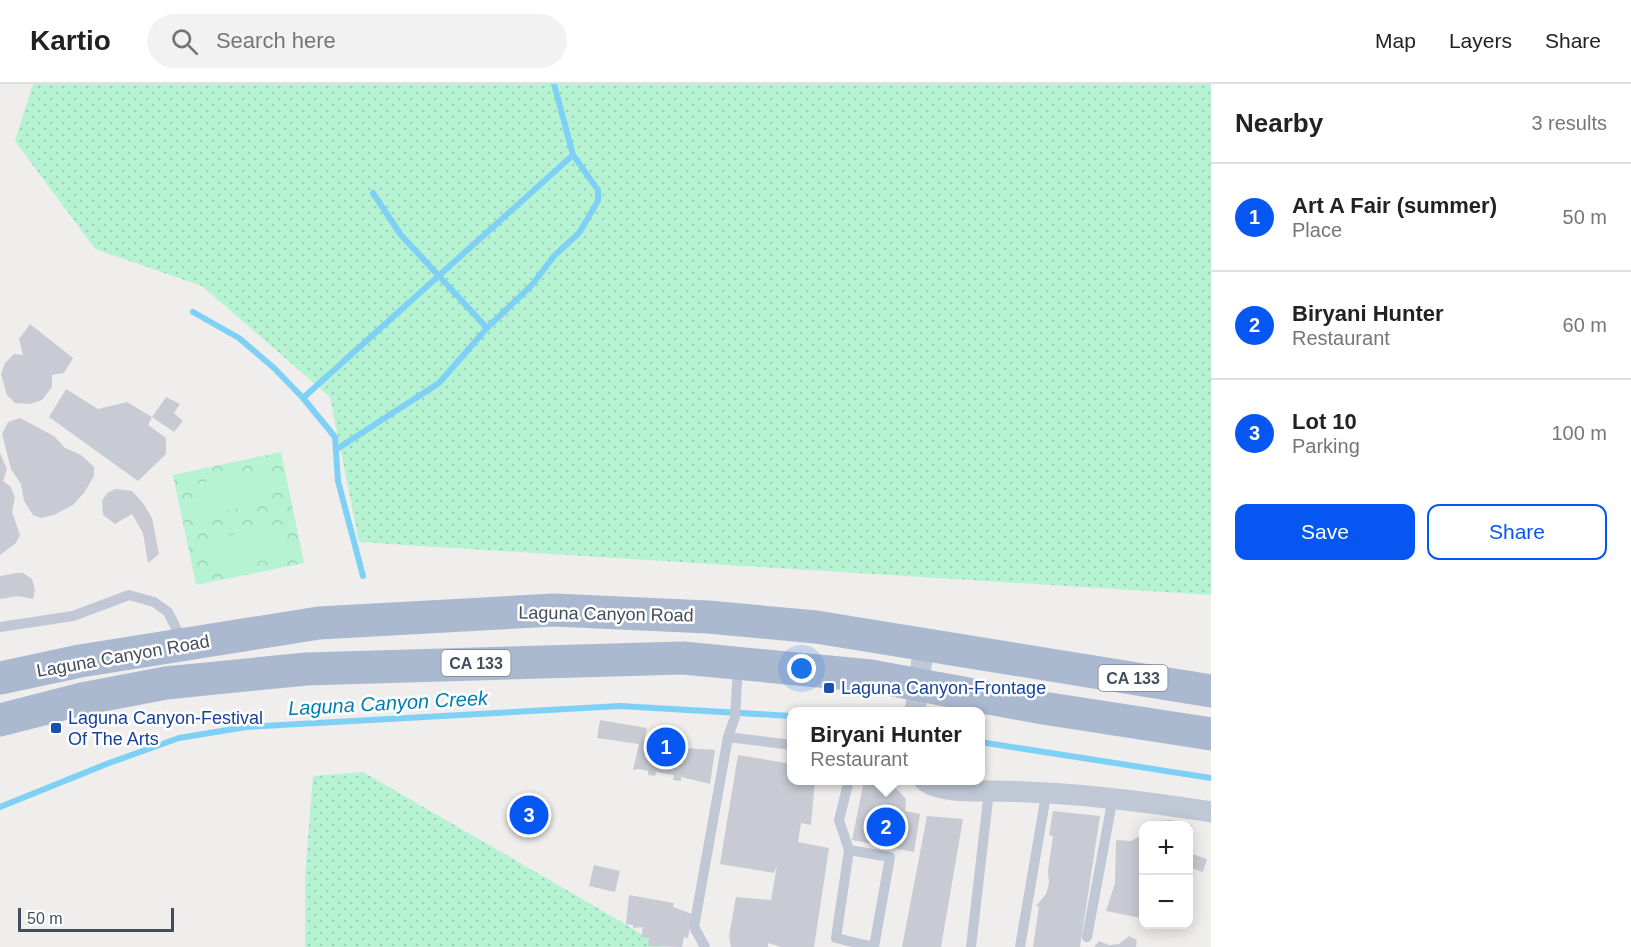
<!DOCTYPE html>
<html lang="en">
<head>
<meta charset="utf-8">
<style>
	:root { --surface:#fff; --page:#f2f2f2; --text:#222; --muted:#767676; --line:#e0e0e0; --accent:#0657f1 }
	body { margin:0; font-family:Helvetica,sans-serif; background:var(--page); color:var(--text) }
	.controls { position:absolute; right:18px; bottom:18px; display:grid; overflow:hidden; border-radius:12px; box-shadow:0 3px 15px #0003 }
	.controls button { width:54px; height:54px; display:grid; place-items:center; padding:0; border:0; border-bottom:2px solid var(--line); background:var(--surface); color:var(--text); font:30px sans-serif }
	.scale { position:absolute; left:18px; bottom:15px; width:156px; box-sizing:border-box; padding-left:6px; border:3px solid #444e5d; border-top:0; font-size:16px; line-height:21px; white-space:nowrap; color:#444e5d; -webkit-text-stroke:4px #fff; paint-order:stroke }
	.you { position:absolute; left:802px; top:585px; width:21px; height:21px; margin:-15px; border:4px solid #fff; border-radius:50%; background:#1a73e8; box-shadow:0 0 0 9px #1a73e833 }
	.badge { display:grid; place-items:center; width:39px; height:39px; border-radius:50%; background:var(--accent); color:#fff; font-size:20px; font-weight:700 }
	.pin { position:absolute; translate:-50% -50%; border:3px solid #fff; box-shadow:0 2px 6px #0006 }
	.popup { position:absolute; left:787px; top:623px; width:198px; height:78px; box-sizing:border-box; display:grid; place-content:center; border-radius:12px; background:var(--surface); filter:drop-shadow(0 2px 4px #0005); font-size:20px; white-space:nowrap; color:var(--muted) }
	.popup b { font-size:22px; color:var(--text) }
	.popup::after { content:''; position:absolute; left:50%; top:100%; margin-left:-12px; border:12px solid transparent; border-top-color:var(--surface) }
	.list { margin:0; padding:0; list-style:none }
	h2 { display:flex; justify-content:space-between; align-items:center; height:78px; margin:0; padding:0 24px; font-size:26px }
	h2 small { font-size:20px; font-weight:400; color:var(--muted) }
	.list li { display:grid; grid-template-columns:39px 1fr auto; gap:18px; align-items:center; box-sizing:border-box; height:108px; padding:0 24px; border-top:2px solid var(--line) }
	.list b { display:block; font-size:22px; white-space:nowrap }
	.list p { margin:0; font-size:20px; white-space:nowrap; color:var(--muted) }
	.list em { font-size:20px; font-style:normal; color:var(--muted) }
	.actions { display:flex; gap:12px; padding:18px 24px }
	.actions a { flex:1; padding:14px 0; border:2px solid var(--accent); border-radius:12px; text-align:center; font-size:21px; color:var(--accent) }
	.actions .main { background:var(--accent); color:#fff }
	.icon { flex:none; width:33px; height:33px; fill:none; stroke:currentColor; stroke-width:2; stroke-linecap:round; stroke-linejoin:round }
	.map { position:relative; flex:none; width:1211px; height:863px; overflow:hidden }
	header { display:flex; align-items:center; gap:36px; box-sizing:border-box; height:84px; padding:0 30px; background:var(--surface); border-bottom:2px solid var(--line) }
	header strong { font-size:28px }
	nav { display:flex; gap:33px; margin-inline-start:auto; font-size:21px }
	.search { width:420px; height:54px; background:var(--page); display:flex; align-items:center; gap:15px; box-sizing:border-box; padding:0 21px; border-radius:33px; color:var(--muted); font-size:22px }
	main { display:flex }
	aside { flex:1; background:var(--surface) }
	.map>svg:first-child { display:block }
	.grass { fill:url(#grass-dots) }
	.park { fill:url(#park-crowns) }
	.garden { fill:#b6f3d3 }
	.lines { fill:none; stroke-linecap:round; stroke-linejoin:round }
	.stream { stroke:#7ed1f5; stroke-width:6 }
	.building { fill:#c8cbd4 }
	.lane { stroke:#bfc8d4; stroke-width:10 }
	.street { stroke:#bfc8d4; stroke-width:21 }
	.primary { stroke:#aab9d0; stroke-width:33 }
	.transit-dot { fill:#1a4fb4; stroke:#fff; stroke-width:2 }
	.labels { text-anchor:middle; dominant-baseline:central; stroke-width:5; stroke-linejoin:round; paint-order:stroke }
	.shield { fill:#fff; stroke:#7c838e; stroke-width:1.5 }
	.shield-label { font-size:16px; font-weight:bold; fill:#444e5d }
	.street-label { font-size:18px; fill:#444e5d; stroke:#fff }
	.transit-label { font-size:18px; fill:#164399; stroke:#fff; text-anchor:start }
	.water-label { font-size:20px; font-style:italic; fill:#007db3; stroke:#fff }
</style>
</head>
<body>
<header>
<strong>Kartio</strong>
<div class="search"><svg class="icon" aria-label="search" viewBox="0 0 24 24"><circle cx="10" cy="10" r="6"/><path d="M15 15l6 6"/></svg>Search here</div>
<nav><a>Map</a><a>Layers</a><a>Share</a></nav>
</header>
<main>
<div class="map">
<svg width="1211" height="863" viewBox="0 0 1211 863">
	<defs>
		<pattern id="grass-dots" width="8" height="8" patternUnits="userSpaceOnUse" patternTransform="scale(1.5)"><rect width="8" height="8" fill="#b6f3d3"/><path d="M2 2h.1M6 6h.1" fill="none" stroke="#9ed2b8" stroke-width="1.8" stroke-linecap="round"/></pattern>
		<pattern id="park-crowns" width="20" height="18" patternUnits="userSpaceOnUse" patternTransform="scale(1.5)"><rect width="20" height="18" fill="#b6f3d3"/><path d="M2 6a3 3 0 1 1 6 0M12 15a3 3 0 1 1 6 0" fill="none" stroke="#9ed2b8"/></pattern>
	</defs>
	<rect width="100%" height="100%" fill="#f0eded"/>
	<path class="grass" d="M33,0H1211V511L359,458L330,313L202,202L95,165L15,57Z
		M363,688L620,837L662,863H305V791L313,692Z"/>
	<path class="park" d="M281,368L304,479L196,501L173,391Z"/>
	<path class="garden" d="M265,385L272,416L198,433L191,401Z
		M277,441L284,472L211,488L203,457Z"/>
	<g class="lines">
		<path class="stream" d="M373,109L401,151L487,244
			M193,228L239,254L274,284L303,314L335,353L338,397L363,492
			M303,314L573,71
			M337,365L439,299L487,244L532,201L554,172L579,149L598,117V106L573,71L554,0
			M980,658L1211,694
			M0,723L109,679L179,654L246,643L620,622L792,632"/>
	</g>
	<path class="building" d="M30,240L73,274L64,289L52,291V303L42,316L30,320L15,319L7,311L1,290L5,279L14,270L23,271L19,255Z
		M66,305L98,325L127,318L152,333L148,341L166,354V370L138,397L49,333Z
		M166,313L180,320L174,329L183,337L174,348L152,333Z
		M20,334L54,352L65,364L81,371L94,383V392L84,409L73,421L54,431L41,434L33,431L24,417L21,400L11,385L2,350L8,338Z
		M0,369L7,385L3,397L10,402L15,413L12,428L20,451L16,459L0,471Z
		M116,405L132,407L143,419L152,434L159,470L148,479L143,449L132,430L115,440L103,431L102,417L107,409Z
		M16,489H23L32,495L35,505L33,515L18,512L0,515V492Z
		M600,636L647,644L644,656L654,657V654L661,655V659L679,663L680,658L687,660L686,664L715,666L710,700L681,693V697L673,696L674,691L656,688L655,692L648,691V687L639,685L633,686L639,660L597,654Z
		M738,671L792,680V696H815L811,741L801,739L798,758L829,764L814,863H781L768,859V863H731L729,852L736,813L771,816L777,781L774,789L720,780Z
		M864,697L894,702L906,715L905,727L920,730L914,768L852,756Z
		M1053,727L1100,732L1080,863H1033L1039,823L1036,822L1046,810L1049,799L1048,787L1053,752L1049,751Z
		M927,732L963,735L941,863H902Z
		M1172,736L1182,742H1156L1157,737Z
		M1188,741H1192V747L1189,759Z
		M1144,750L1141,834L1106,827L1115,799L1116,756L1131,757Z
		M1192,770L1207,775L1203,788L1188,783Z
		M594,781L620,787L615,808L589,802Z
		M629,811L674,819L673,823L692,830L688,854L684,853L682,863L648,862L649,854L641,853L643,843L633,844V841L626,840Z
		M1129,852L1137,856L1136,863H1094L1099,857L1109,861L1119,860Z"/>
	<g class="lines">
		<path class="lane" d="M0,543L73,532L129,511L154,518L168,528L182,556
			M738,583L735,633L728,653L792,661
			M849,696L839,736L849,766L836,854L874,863L890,773L849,766
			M1087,853L1113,713
			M705,863L694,843L728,653
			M971,863L989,707
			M1020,863L1046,711"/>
		<path class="street" d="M915,628L924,560
			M924,696C937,708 970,707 987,707C1062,707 1137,716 1211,728"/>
		<path class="primary" d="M0,594L80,577L319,539L554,526L708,533L816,543L1211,607
			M0,636L82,615L166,599L306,585L683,574L871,592L1043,624L1211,650"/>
	</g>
	<g class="transit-dot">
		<rect x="823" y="598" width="12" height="12" rx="3"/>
		<rect x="50" y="638" width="12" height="12" rx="3"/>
	</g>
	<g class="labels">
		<g class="shield">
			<rect x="441.5" y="566" width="69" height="26" rx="4.5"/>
			<rect x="1098.5" y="581" width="69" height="26" rx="4.5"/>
		</g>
		<g class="shield-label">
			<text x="476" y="579">CA 133</text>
			<text x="1133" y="594">CA 133</text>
		</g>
		<g class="street-label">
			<text transform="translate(606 530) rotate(1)">Laguna Canyon Road</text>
			<text transform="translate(123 572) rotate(-10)">Laguna Canyon Road</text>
		</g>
		<g class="transit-label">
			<text x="841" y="604">Laguna Canyon-Frontage</text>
			<text x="68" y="634">Laguna Canyon-Festival<tspan x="68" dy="21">Of The Arts</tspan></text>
		</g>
		<g class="water-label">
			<text transform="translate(388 619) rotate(-3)">Laguna Canyon Creek</text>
		</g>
	</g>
</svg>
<div class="controls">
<button>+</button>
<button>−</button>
</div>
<div class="scale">50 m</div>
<div class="you"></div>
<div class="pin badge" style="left:666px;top:663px">1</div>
<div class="pin badge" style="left:886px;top:743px">2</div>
<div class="popup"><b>Biryani Hunter</b>Restaurant</div>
<div class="pin badge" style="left:529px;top:731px">3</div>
</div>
<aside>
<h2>Nearby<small>3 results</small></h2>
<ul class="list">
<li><span class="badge">1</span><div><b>Art A Fair (summer)</b><p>Place</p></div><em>50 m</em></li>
<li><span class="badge">2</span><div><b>Biryani Hunter</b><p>Restaurant</p></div><em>60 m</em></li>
<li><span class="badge">3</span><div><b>Lot 10</b><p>Parking</p></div><em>100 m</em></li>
</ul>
<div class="actions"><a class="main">Save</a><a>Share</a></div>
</aside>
</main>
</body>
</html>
